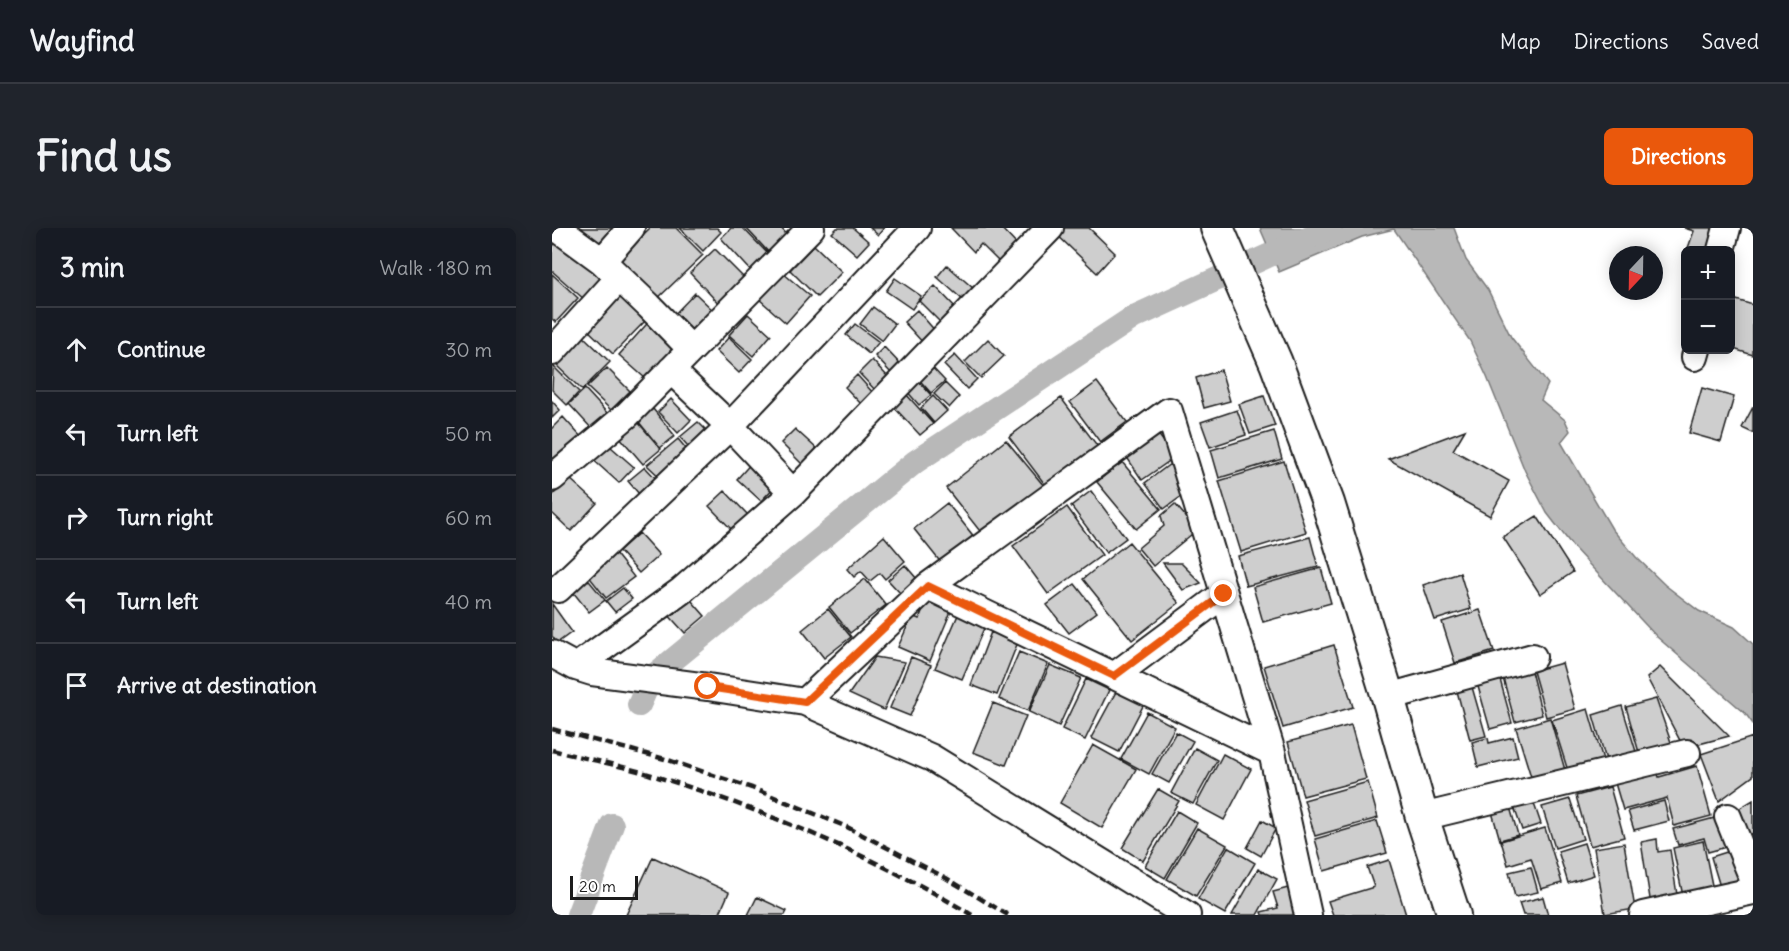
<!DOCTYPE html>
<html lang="en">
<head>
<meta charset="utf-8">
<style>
	:root { --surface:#171b24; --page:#20242c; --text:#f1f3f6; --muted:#9ea1a6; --line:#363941; --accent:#ea580c }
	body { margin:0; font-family:Delius,sans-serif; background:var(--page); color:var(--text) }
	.controls { position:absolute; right:18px; top:18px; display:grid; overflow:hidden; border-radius:9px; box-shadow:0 3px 15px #0003 }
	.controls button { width:54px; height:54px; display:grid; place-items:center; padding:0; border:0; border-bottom:2px solid var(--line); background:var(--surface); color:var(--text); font:30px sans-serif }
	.compass { position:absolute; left:1057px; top:18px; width:54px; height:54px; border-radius:50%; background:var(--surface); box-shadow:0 3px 15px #0003; rotate:202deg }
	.scale { position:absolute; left:18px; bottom:15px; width:68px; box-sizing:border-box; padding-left:6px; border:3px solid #1c1c1c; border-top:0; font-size:16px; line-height:21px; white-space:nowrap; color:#1c1c1c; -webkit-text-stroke:4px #fff; paint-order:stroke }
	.stop { position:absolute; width:18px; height:18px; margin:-14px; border:4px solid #ea580c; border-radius:50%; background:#fff }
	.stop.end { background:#ea580c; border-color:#fff; box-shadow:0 2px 6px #0008 }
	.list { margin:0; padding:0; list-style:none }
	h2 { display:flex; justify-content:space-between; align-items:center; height:78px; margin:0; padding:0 24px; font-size:26px }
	h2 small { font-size:20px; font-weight:400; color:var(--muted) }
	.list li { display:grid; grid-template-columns:39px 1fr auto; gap:18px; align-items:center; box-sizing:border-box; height:84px; padding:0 24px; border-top:2px solid var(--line) }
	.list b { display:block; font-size:22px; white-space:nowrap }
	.list em { font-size:20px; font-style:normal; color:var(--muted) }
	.icon { flex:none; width:33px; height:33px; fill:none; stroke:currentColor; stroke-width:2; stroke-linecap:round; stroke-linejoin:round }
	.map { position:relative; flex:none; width:1201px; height:687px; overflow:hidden; border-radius:9px }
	header { display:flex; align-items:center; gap:36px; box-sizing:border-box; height:84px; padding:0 30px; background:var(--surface); border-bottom:2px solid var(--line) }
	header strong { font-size:28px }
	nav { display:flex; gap:33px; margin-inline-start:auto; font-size:21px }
	.intro { display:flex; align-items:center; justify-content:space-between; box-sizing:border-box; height:144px; padding:0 36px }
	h1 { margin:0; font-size:42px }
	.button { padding:15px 27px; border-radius:9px; background:var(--accent); color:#fff; font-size:21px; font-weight:700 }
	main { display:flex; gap:36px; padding:0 36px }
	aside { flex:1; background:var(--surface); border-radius:9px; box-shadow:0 3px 15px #0003 }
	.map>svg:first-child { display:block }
	.water { fill:#b8b8b8; stroke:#7a7a7a; stroke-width:1.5 }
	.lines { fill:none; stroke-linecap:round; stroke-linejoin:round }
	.canal { stroke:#b8b8b8; stroke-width:24 }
	.building { fill:#cecece; stroke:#1c1c1c; stroke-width:1.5 }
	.minor-casing { stroke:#1c1c1c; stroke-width:30 }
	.major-casing { stroke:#1c1c1c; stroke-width:36 }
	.minor { stroke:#fff; stroke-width:26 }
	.major { stroke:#fff; stroke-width:32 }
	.rail { stroke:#1c1c1c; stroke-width:4.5; stroke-dasharray:9 4.5; stroke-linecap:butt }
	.route { stroke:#ea580c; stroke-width:8 }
</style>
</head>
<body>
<header>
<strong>Wayfind</strong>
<nav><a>Map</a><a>Directions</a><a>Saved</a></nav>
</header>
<div class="intro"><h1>Find us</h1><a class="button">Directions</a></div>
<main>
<aside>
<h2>3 min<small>Walk · 180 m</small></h2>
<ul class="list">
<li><svg class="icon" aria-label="ahead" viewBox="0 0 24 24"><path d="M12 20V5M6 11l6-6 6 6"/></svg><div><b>Continue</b></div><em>30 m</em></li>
<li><svg class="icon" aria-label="left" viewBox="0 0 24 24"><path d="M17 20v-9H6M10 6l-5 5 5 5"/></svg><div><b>Turn left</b></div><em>50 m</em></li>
<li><svg class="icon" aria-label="right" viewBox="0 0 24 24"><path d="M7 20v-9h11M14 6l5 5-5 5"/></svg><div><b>Turn right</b></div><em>60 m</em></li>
<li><svg class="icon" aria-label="left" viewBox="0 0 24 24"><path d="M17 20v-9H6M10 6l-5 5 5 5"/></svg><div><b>Turn left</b></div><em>40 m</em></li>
<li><svg class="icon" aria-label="arrive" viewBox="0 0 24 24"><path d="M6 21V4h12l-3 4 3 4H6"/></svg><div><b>Arrive at destination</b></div></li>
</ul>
</aside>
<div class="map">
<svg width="1201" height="687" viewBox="0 0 1201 687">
	<rect width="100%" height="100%" fill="#fff"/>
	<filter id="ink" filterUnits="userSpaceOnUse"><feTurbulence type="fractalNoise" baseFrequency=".0167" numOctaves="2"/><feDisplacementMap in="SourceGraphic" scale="12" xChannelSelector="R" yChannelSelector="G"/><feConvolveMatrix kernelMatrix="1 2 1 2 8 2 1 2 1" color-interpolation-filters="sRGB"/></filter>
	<g filter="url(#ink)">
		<path class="water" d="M708,0H902L914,32L936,62L959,109L996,156L989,172L1013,192L1018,203L1009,214L1060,301L1084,329L1113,357L1147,383L1182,399L1201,416V496L1193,485L1105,409L1047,347L1022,320L995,285L973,243L935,149L918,113L842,1L810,9L727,44Z"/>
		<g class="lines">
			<path class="canal" d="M87,477L99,450L363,234L582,89L777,0
				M26,687L60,597"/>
		</g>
		<path class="building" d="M18,0H64L45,22Z
			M98,0H124L151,27L104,72L65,32Z
			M128,0H165L169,4L151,23Z
			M179,0H191L220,30L203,47L169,10Z
			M194,0H229L239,11L220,28Z
			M285,0H301L317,14L305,27L280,5Z
			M318,0H332L326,7Z
			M399,0H449L466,18L449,36L429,16L422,24Z
			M502,0H537L563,25L545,45L500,2Z
			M1132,0H1163L1156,22H1142L1136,20L1142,3Z
			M7,11L52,51L33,72L0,43V19Z
			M262,17L290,44L265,69L238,42Z
			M163,21L196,54L170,79L138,45Z
			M395,37L422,61L411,72L385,49Z
			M231,45L258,68L234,95L207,71Z
			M0,46L26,70L4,94L0,91Z
			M343,50L369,68L360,81L334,63Z
			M383,58L405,81L390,96L367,73Z
			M69,64L96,90L61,126L35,101Z
			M143,65L165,86L138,115L115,94Z
			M1178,70L1201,77V127L1178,120Z
			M321,79L343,96L330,113L308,96Z
			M365,82L385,105L373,117L352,94Z
			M196,86L219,107L201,128L177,107Z
			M102,88L128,112L94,151L67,127Z
			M303,96L327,114L317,126L294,107Z
			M31,108L58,134L30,162L3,136Z
			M177,109L200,131L187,145L164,123Z
			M436,111L452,128L429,150L413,134Z
			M332,119L350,138L340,146L323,128Z
			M403,127L425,151L415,161L392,137Z
			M320,132L337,150L324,163L307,145Z
			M376,135L393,153L379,165L363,147Z
			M1,138L27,164L15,177L0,162Z
			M55,140L78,163L59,182L35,159Z
			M669,142L678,173L652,180L644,150Z
			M305,147L322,166L310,177L293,159Z
			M364,151L379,167L367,177L353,161Z
			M545,154L575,194L548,214L518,174Z
			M393,155L407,169L397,180L382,166Z
			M1150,160L1182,169L1169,214L1137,205Z
			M33,161L56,186L40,201L17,176Z
			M353,165L381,196L368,207L340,177Z
			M381,168L395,183L382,195L369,180Z
			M712,168L723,198L698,206L687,176Z
			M509,170L547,220L495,259L457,209Z
			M119,171L139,192L126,205L106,184Z
			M0,173L8,182L0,190Z
			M1201,179V205L1190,200Z
			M101,181L123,208L108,220L86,193Z
			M685,182L694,207L658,219L649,194Z
			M11,189L30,210L0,237V200Z
			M85,193L109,221L91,236L67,208Z
			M146,194L162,210L143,226L128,209Z
			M243,201L265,221L250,236L229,215Z
			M913,202L901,222L957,253L938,288L836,231Z
			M722,203L730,231L667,250L659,222Z
			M606,206L623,229L590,252L574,228Z
			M126,211L141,229L113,254L95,237Z
			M51,212L82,239L67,255L37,228Z
			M454,212L492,258L431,307L394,260Z
			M202,232L226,255L209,273L185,251Z
			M732,233L754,304L689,324L667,253Z
			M570,234L609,281L584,301L545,254Z
			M618,236L638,262L612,281L593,255Z
			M93,239L109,256L93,273L76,253Z
			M17,250L45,275L19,303L0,285V268Z
			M173,263L196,287L180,302L157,278Z
			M539,263L574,310L554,325L519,278Z
			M395,275L423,310L390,336L362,301Z
			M623,276L645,302L601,338L586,320L612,298L609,288Z
			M515,279L550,327L496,366L461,318Z
			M985,288L1021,344L988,366L951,309Z
			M87,305L107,327L87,345L67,323Z
			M332,308L353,333L333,351L328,345L318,353L309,343L302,349L295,341Z
			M758,309L766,339L694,358L686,328Z
			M577,314L627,375L580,412L531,351Z
			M63,325L82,349L54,370L35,346Z
			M611,335H629L649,355L631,362Z
			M353,337L365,351L348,365L336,352Z
			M769,340L779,375L711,394L701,359Z
			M908,345L919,381L883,392L871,357Z
			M33,348L53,372L37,384L17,359Z
			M313,351L334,377L298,405L277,379Z
			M523,356L545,384L517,405L495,377Z
			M71,360L80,371L63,384L54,373Z
			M132,364L153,388L133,405L112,382Z
			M375,371L400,381L378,433L346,419L360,388L367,391Z
			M0,376L20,404L5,415L0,408Z
			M409,380L436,391L410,451L383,440Z
			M276,381L299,409L272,430L250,402Z
			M928,382L942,423L903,435L890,394Z
			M439,404L466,414L445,467L419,457Z
			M782,417L801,479L731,500L712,438Z
			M467,424L496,436L476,483L447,471Z
			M323,429L353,434L332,482L297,466Z
			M359,429L379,437L358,488L338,480Z
			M1010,435L1023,481L994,489L981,443Z
			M498,437L529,450L507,498L477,484Z
			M1108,439L1177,508L1132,520L1095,450Z
			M979,443L990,487L963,494L951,450Z
			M947,448L960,495L938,501L925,455Z
			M534,451L557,462L533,512L510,501Z
			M920,459L934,508L918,512L905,463Z
			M565,462L592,476L567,524L539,510Z
			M1104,471L1121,520L1088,528L1074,479Z
			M441,475L474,488L454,537L421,524Z
			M1070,478L1086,530L1056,539L1041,487Z
			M1036,481L1051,532L1016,543L1000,492Z
			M595,484L623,499L597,546L569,531Z
			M998,490L1013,542L980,552L964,500Z
			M799,497L814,551L751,568L736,514Z
			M624,504L641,513L617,555L600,546Z
			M961,509L966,529L926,539L920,514L936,510L937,515Z
			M1201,509V548L1167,573L1149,526Z
			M541,517L584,541L550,600L508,575Z
			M643,520L665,532L641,576L619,565Z
			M671,526L699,541L672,592L644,577Z
			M1145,538L1159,588L1122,598L1115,570L1071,582L1063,555L1105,543L1107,549Z
			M816,554L826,590L763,608L752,572Z
			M1058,559L1072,609L1038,618L1024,568Z
			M606,561L627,573L591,633L570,620Z
			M980,570L989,596L970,602L961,576Z
			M1018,571L1031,611L1003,620L990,579Z
			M1201,572V605L1193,610L1178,586Z
			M1112,573L1117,593L1082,602L1076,583Z
			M958,579L966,607L948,612L940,584Z
			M625,583L645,595L613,650L593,638Z
			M1170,588L1178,618L1156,624L1152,610L1126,617L1121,601Z
			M710,592L724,600L709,628L695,620Z
			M825,593L835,625L772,643L763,611Z
			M645,600L675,617L644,668L615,651Z
			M993,600L1010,655L989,661L979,630L956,637L949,613Z
			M1105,611L1106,624L1118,622L1126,673L1099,677L1089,614Z
			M1151,613L1162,667L1132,673L1121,620Z
			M1032,615L1042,647L1016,655L1006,623Z
			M1072,615L1083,681L1053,686L1042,620Z
			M676,619L703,635L673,686L646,671Z
			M1178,623L1188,657L1169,662L1159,629Z
			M101,629L177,664L167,687H74Z
			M837,632L854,687H781L776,673L822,659L815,639Z
			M979,639L986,664L963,669L957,644Z
			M706,641L725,651L705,687H680Z
			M740,659L748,687H710L709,684L726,680L721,664Z
			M205,669L235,683L233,687H196Z
			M991,669L996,687H971L967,675Z"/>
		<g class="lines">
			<g class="minor-casing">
				<path id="minor" d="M5,0L50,33L97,78L139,121
					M1169,22L1175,0
					M50,33L79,0
					M0,124L67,50
					M1143,129L1145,122
					M119,142L178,198L241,265
					M0,250L75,187L259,0
					M376,358L720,524
					M6,361L178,198L365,0
					M0,426L24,439L40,444L156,459L253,474L380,530L635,687
					M24,439L129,363L241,265L498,0
					M562,448L672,366
					M836,469L981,429
					M253,474L376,358L617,183L720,524L756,687
					M870,589L1135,525
					M1176,589L1201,651
					M1091,687L1201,663"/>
			</g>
			<g class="major-casing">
				<path id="major" d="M665,0L724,135L776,275L836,469L870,589L902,687"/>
			</g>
			<use href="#minor" class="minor"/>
			<use href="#major" class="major"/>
			<path class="rail" d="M0,501L113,531L200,560L295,599L394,650L456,687
				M0,522C35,531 72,538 106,549C215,583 322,628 420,687"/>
		</g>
	</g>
	<g class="lines" filter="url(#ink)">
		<path class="route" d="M156,459L253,474L376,358L562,448L672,366"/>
	</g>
</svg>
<div class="controls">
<button>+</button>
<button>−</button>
</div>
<svg class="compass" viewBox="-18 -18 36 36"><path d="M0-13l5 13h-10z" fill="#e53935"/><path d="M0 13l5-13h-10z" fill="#9ea1a6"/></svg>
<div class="scale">20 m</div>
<div class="stop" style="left:156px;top:459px"></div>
<div class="stop end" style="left:672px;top:366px"></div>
</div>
</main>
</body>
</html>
